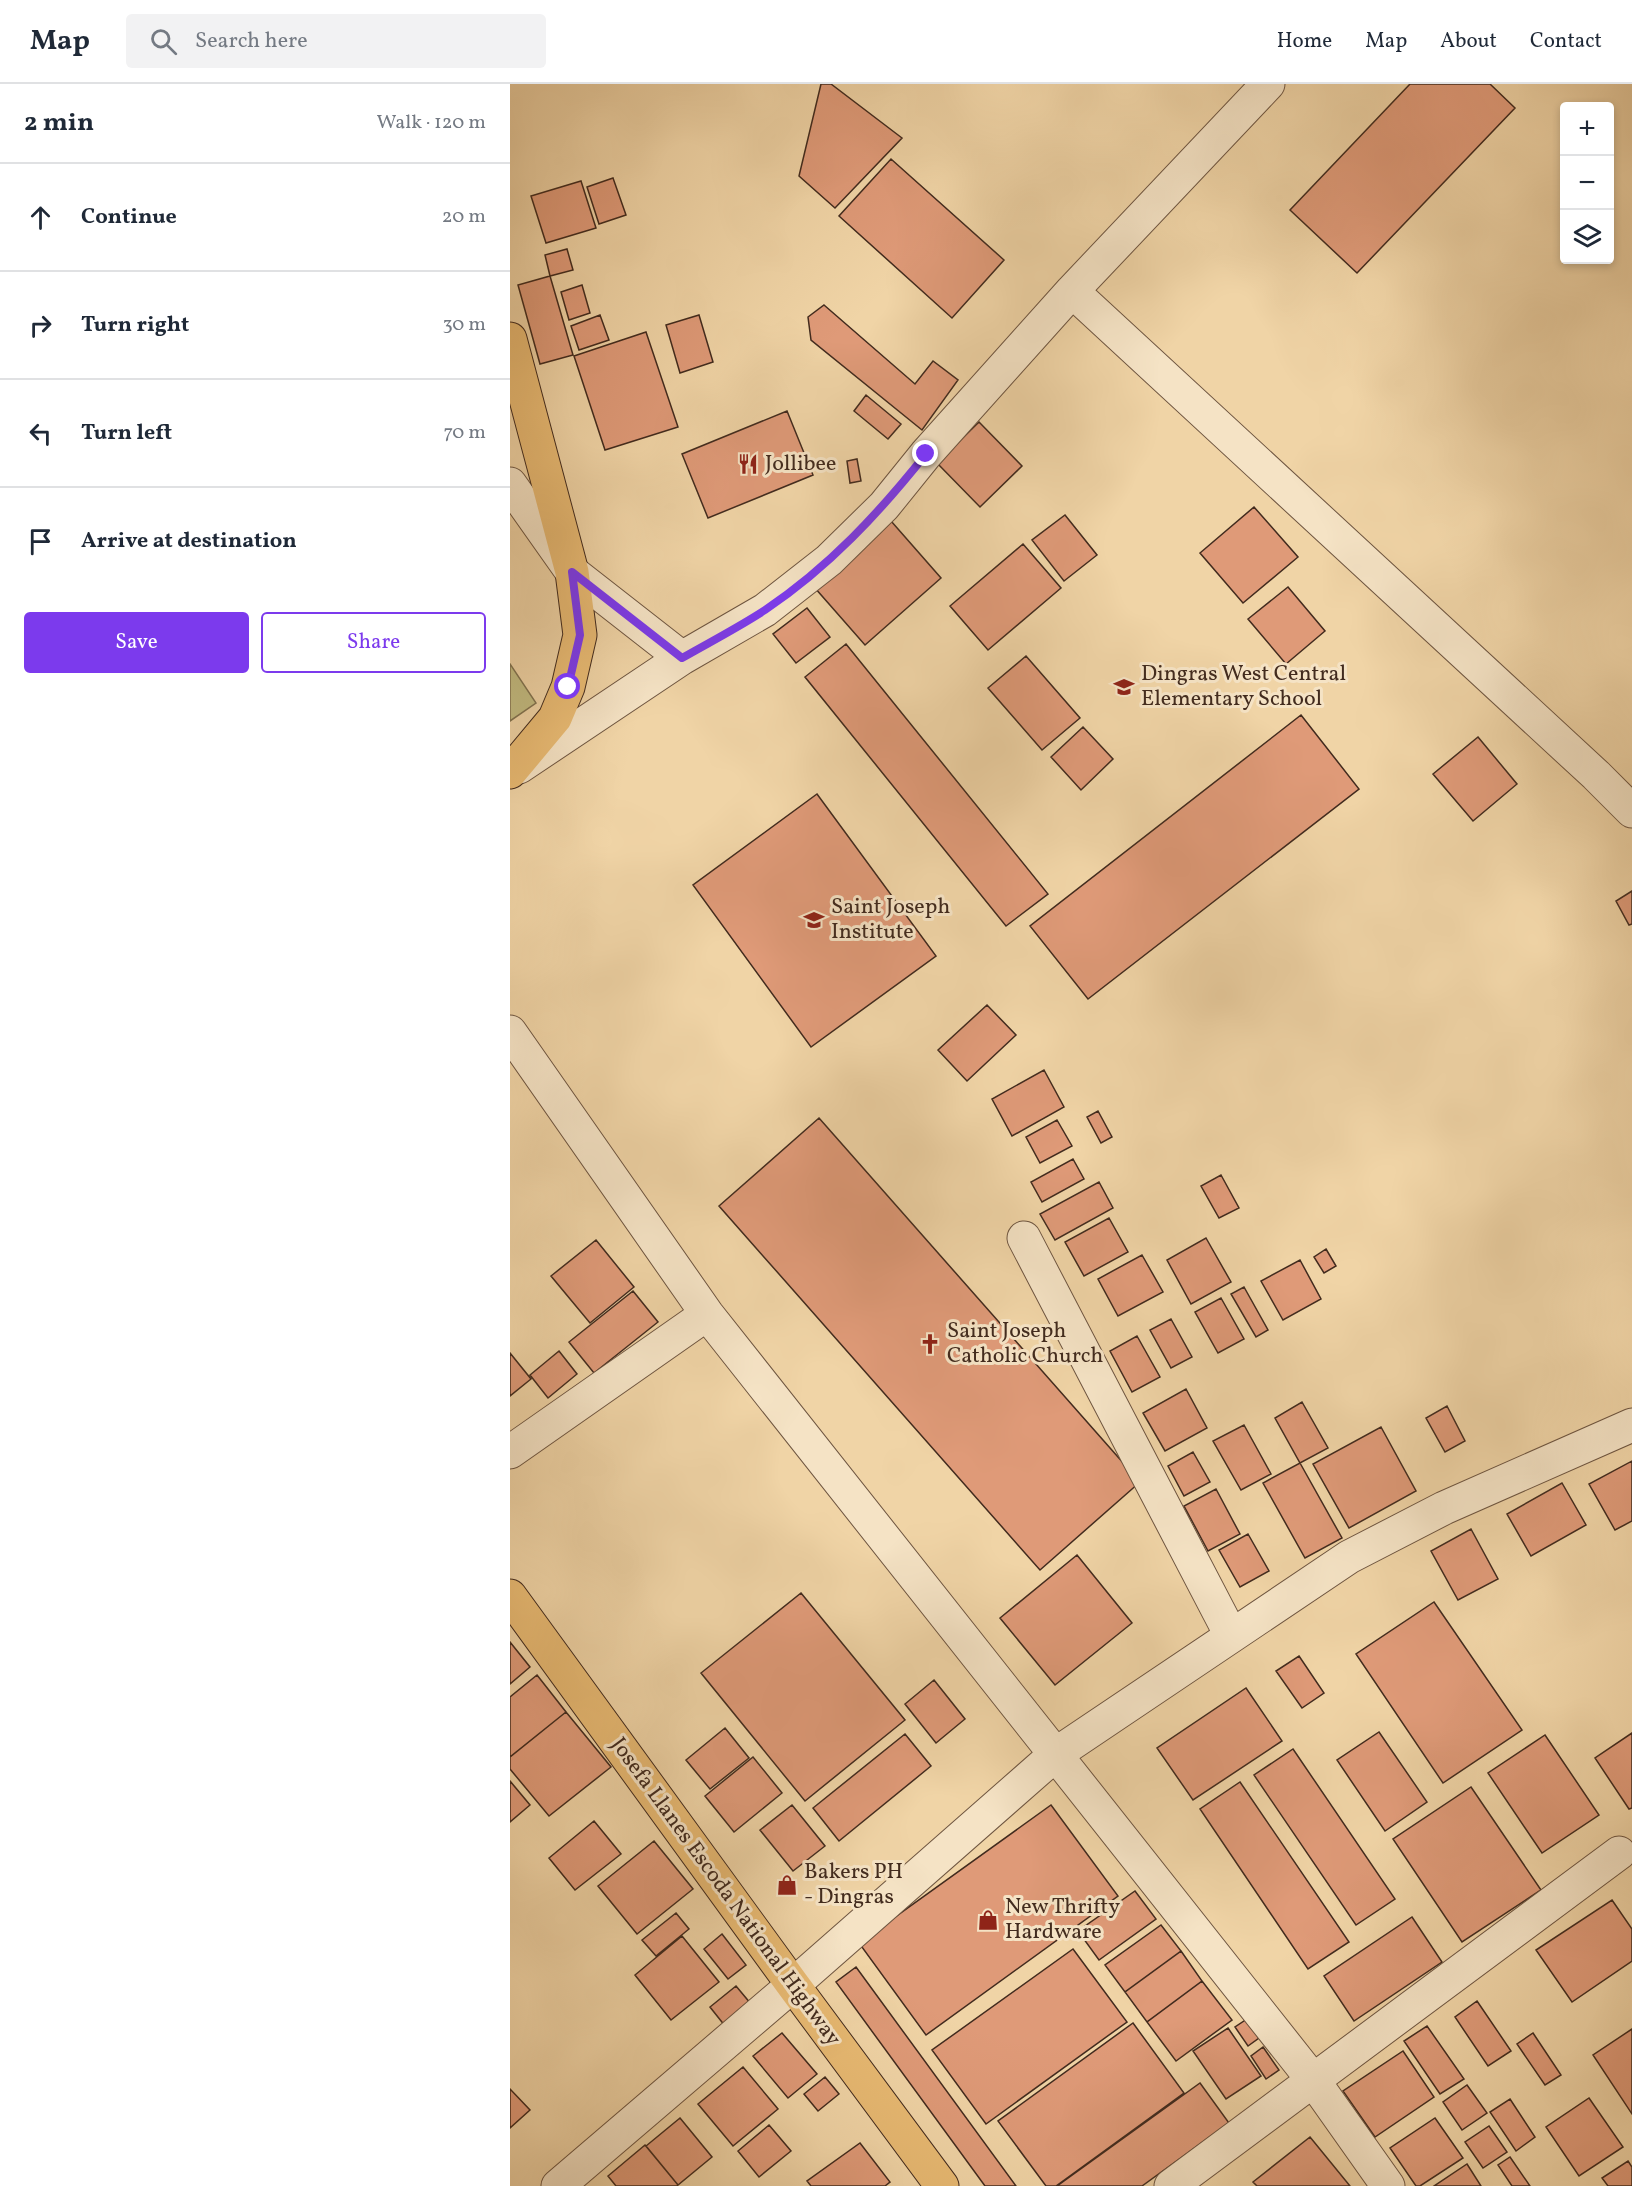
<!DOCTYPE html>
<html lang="en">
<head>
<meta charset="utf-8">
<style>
	:root { --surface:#fff; --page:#f2f2f3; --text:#1f2937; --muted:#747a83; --line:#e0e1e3; --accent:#7c3aed }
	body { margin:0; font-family:Vollkorn,serif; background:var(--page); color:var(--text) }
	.controls { position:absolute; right:18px; top:18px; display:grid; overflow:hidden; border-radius:6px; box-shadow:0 3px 9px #0003 }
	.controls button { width:54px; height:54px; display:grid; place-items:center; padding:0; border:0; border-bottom:2px solid var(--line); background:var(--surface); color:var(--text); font:30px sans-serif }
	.stop { position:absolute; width:18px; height:18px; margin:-14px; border:4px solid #7c3aed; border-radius:50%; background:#fff }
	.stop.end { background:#7c3aed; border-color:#fff; box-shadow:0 2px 6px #0008 }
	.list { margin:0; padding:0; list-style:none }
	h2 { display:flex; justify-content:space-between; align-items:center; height:78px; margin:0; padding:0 24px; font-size:26px }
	h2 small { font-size:20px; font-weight:400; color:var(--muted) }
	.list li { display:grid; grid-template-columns:39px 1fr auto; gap:18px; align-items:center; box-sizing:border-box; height:108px; padding:0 24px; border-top:2px solid var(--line) }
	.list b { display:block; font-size:22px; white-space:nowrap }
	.list em { font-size:20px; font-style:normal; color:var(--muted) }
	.actions { display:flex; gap:12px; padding:18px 24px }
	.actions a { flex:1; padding:14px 0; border:2px solid var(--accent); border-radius:6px; text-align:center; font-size:21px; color:var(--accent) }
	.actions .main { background:var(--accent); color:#fff }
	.icon { flex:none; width:33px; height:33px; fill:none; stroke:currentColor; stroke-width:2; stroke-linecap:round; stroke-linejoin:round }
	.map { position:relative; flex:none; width:1122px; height:2102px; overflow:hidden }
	header { display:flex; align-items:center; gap:36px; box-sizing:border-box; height:84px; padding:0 30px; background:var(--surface); border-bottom:2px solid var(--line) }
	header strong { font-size:28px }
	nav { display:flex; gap:33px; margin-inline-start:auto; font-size:21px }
	.search { width:420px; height:54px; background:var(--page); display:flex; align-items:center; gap:15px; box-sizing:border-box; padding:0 21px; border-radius:6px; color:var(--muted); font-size:22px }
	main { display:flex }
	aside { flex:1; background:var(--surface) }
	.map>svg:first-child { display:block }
	.green { fill:#c2bb81; stroke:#827350; stroke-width:1.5 }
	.building { fill:#df9a78; stroke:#422b1e; stroke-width:1.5 }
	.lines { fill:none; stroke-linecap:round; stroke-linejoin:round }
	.minor-casing { stroke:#6e5540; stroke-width:35 }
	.major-casing { stroke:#422b1e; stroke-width:35 }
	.minor { stroke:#f5e3c5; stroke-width:33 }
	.major { stroke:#e8ba73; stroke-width:33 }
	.route { stroke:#7c3aed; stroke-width:8 }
	.labels { text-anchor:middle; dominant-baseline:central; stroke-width:6; stroke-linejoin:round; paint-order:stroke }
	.poi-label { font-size:22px; fill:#422b1e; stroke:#f5e3c5; text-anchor:start }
	.street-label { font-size:22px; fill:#422b1e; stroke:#f5e3c5 }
</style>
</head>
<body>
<header>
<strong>Map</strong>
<div class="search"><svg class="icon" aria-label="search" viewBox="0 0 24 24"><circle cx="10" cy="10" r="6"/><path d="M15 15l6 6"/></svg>Search here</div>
<nav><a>Home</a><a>Map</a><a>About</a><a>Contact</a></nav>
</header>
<main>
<aside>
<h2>2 min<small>Walk · 120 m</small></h2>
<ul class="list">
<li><svg class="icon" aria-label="ahead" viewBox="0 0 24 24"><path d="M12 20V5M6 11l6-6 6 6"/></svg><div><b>Continue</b></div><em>20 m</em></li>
<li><svg class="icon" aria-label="right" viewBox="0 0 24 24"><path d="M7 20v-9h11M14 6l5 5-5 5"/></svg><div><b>Turn right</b></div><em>30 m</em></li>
<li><svg class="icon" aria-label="left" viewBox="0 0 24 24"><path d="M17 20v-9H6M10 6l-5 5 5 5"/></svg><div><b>Turn left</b></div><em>70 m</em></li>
<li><svg class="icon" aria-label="arrive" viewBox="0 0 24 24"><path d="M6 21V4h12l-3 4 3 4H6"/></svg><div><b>Arrive at destination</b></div></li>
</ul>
<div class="actions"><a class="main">Save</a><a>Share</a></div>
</aside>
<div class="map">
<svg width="1122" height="2102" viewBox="0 0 1122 2102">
	<rect width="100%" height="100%" fill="#f0d4a6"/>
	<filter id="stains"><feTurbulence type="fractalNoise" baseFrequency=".00333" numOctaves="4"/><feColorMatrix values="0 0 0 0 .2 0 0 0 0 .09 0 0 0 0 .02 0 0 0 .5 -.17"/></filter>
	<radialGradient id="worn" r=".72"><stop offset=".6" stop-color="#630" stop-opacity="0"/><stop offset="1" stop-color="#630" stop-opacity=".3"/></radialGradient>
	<path class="green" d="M0,580L26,619L0,637Z"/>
	<path class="building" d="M311,0H321L392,54L325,124L289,92Z
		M900,0H980L1005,24L847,189L780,126Z
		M381,75L494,176L442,234L329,132Z
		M103,94L116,131L89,140L77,103Z
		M71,97L86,144L36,159L21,112Z
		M57,165L63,186L40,192L35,171Z
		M40,192L63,271L30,280L8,201Z
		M72,201L80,229L59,236L51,208Z
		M314,221L405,300L423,277L448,296L412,346L301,256L298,233Z
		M90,231L99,256L69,266L61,242Z
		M189,231L203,278L170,289L156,241Z
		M136,248L168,343L95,366L64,272Z
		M356,311L391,340L378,355L344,327Z
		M277,327L303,391L198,434L172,370Z
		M469,338L512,382L470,423L427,379Z
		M347,375L351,397L340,399L337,377Z
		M744,423L788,473L733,519L690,469Z
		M555,431L587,471L554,497L522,456Z
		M381,437L431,494L355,561L305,504Z
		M513,460L551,504L478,566L440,522Z
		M778,503L815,547L776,580L738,535Z
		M297,524L320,553L286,579L263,550Z
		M336,560L538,810L496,842L295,593Z
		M516,572L570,634L532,666L478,604Z
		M791,631L849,705L578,915L520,842Z
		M573,643L603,675L571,706L541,673Z
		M968,653L1007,700L963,737L923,690Z
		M307,710L426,872L301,963L183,801Z
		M1122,807V840L1119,841L1106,817Z
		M477,921L506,951L457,997L428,966Z
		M534,986L554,1023L502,1052L482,1015Z
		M588,1027L602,1053L591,1059L577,1033Z
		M309,1034L630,1398L530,1486L209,1122Z
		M547,1036L562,1062L530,1079L516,1053Z
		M563,1075L574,1095L532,1118L521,1098Z
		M711,1091L729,1124L709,1134L691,1102Z
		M589,1098L603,1124L545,1156L530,1130Z
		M599,1134L618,1168L574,1192L555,1158Z
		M696,1154L721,1198L681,1220L657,1176Z
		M86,1156L124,1203L80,1239L41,1192Z
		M816,1165L826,1182L814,1189L804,1173Z
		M632,1171L653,1208L608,1232L588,1195Z
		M790,1176L811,1215L773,1236L751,1197Z
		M734,1203L758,1246L746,1253L721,1210Z
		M123,1207L148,1238L84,1289L59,1258Z
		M711,1214L734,1255L708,1269L685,1228Z
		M661,1235L682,1273L661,1284L640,1246Z
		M627,1252L650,1293L622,1308L600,1267Z
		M49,1267L67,1290L38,1314L20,1291Z
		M0,1269L21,1295L0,1312Z
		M676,1305L697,1344L655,1367L633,1329Z
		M792,1318L818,1364L790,1379L765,1334Z
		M937,1322L955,1357L935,1368L916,1334Z
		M734,1341L761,1390L731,1406L703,1357Z
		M871,1343L906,1407L839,1444L803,1380Z
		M683,1368L700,1398L674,1412L658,1382Z
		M1122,1377V1437L1105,1446L1079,1400Z
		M790,1379L832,1454L795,1474L753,1399Z
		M1052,1399L1076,1441L1021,1472L997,1430Z
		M706,1405L730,1450L698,1467L674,1422Z
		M961,1445L988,1495L948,1516L921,1467Z
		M738,1450L759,1487L730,1503L709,1466Z
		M567,1471L622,1539L545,1601L490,1534Z
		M291,1509L395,1636L295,1717L191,1589Z
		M924,1518L1012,1646L933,1699L846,1570Z
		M0,1558L20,1583L0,1600Z
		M789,1572L814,1609L792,1624L766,1587Z
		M27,1591L56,1628L0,1673V1613Z
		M424,1596L455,1635L426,1659L395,1620Z
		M736,1604L772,1657L683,1716L647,1664Z
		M56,1628L101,1683L39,1732L0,1685V1673Z
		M215,1644L239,1674L200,1705L176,1676Z
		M869,1648L917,1718L875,1747L827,1676Z
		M1122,1649V1724L1119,1725L1085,1674Z
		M395,1650L421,1682L329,1757L303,1724Z
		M1035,1651L1089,1731L1032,1769L978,1689Z
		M783,1665L885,1815L846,1841L744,1691Z
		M243,1673L272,1709L224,1748L195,1712Z
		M0,1697L20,1721L0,1738Z
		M730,1698L839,1858L798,1885L690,1725Z
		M961,1703L1031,1806L952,1858L883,1755Z
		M282,1721L315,1762L283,1787L250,1746Z
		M541,1721L608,1812L416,1951L349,1859Z
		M84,1737L111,1770L65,1806L39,1774Z
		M144,1757L183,1805L127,1850L88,1802Z
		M625,1807L646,1835L589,1876L568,1847Z
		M1102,1816L1122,1845V1877L1062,1918L1026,1866Z
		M166,1829L179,1845L146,1872L132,1856Z
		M902,1833L932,1878L844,1937L814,1892Z
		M651,1841L671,1867L615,1908L595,1881Z
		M212,1850L236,1881L218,1895L194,1865Z
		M172,1852L209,1898L161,1936L125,1891Z
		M563,1865L617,1938L476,2040L422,1966Z
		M671,1867L692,1897L637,1938L615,1908Z
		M346,1883L506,2102H475L326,1898Z
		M692,1897L722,1936L666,1977L637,1938Z
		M226,1902L246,1926L219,1947L200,1923Z
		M967,1917L1001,1967L978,1982L945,1933Z
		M737,1935L749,1954L738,1962L725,1943Z
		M623,1939L674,2009L546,2102H536L488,2037Z
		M917,1942L954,1995L930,2010L894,1957Z
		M718,1944L751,1992L716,2015L683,1967Z
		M1122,1945V2030L1083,1971Z
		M272,1949L307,1990L278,2014L243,1972Z
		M1023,1949L1051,1991L1035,2001L1007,1960Z
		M753,1963L769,1986L756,1995L741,1972Z
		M893,1967L924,2013L865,2053L833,2007Z
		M233,1983L268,2025L223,2062L188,2020Z
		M315,1993L329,2010L308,2027L294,2010Z
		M690,1999L719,2039L632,2102H547Z
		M957,2001L977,2029L952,2046L933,2018Z
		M0,2005L20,2026L0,2044Z
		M1079,2014L1113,2063L1069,2092L1036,2043Z
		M1000,2015L1025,2053L1006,2067L980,2028Z
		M170,2034L202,2073L168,2101L136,2062Z
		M925,2034L953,2074L910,2102H906L880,2064Z
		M259,2041L281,2067L249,2093L228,2067Z
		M979,2042L997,2068L973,2084L955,2058Z
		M800,2053L840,2102H747L743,2098Z
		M350,2059L380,2098L375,2102H301L297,2097Z
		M135,2061L168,2101L167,2102H106L98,2092Z
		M1000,2073L1020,2102H1002L988,2081Z
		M1118,2077L1122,2083V2102H1098L1092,2094Z
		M957,2080L971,2102H924Z"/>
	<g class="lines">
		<g class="minor-casing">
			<path id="minor" d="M562,207L1086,691L1122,727
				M0,400L62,488L172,574
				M9,683L172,574L255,526L319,476L374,422L416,370L562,207L758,0
				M0,948L197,1230L803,1996L878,2102
				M514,1154L721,1551
				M0,1368L197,1230
				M48,2102L283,1901L546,1670L839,1473L934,1424L1122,1341
				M661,2102L1109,1769"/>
		</g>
		<g class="major-casing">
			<path id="major" d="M0,255L62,488L70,551L58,603L45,634L0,688
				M0,1512L283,1901L432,2102"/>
		</g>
		<use href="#minor" class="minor"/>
		<use href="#major" class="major"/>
	</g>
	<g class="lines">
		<path class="route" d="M58,603L70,551L62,488L172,574C200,558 229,543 255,526C319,483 369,429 416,370"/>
	</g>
	<defs>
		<g id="restaurant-bare" transform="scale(1.62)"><path d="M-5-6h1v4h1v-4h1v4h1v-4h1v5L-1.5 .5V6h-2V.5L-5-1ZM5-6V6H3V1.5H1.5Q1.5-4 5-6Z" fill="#8f2418" stroke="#f5e3c5" stroke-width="2.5" paint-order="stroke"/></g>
		<g id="school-bare" transform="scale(1.62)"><path d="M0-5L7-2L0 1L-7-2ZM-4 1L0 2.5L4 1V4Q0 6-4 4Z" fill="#8f2418" stroke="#f5e3c5" stroke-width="2.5" paint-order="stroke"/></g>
		<g id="church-bare" transform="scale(1.62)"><path d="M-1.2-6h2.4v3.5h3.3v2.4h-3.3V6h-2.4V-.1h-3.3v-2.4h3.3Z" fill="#8f2418" stroke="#f5e3c5" stroke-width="2.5" paint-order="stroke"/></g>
		<g id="shop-bare" transform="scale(1.62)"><path d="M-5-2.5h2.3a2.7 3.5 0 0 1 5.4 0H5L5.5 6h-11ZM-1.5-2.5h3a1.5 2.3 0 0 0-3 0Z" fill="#8f2418" stroke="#f5e3c5" stroke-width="2.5" paint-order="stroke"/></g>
	</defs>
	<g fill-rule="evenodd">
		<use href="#restaurant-bare" x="238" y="380"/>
		<use href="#school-bare" x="614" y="603"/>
		<use href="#school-bare" x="304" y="836"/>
		<use href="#church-bare" x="420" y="1260"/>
		<use href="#shop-bare" x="277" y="1801"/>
		<use href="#shop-bare" x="478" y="1836"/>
	</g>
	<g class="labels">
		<g class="poi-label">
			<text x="255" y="380">Jollibee</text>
			<text x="631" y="590">Dingras West Central<tspan x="631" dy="25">Elementary School</tspan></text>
			<text x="321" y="823">Saint Joseph<tspan x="321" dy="25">Institute</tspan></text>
			<text x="437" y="1247">Saint Joseph<tspan x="437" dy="25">Catholic Church</tspan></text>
			<text x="294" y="1788">Bakers PH<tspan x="294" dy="25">- Dingras</tspan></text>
			<text x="495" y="1823">New Thrifty<tspan x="495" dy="25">Hardware</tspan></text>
		</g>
		<g class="street-label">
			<text transform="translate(215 1808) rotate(54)">Josefa Llanes Escoda National Highway</text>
		</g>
	</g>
	<rect width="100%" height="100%" filter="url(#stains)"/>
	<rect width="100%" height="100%" fill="url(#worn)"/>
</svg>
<div class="controls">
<button>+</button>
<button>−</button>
<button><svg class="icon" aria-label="layers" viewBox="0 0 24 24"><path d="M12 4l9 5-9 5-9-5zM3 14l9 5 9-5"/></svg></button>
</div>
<div class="stop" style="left:58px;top:603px"></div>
<div class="stop end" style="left:416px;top:370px"></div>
</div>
</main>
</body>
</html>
